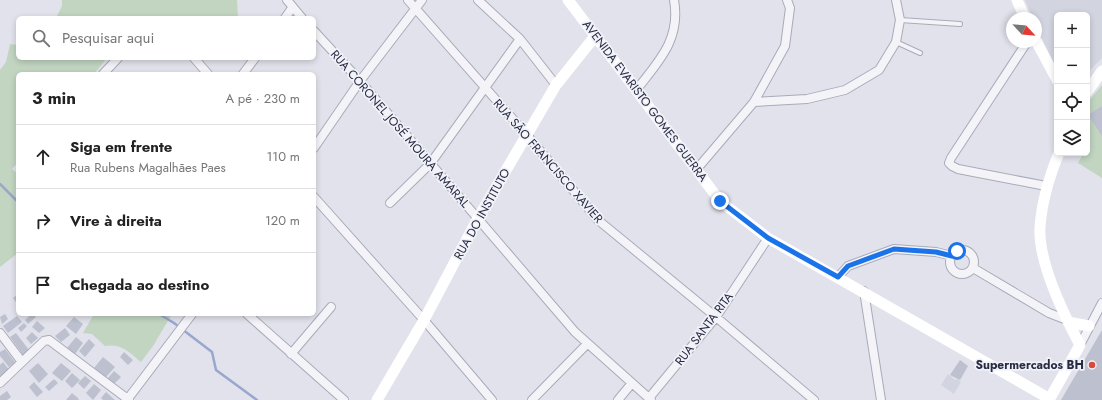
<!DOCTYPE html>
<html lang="pt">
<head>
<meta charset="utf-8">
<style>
	:root { --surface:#fff; --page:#f6f6f6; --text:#222; --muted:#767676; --line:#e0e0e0 }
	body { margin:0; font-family:Jost,sans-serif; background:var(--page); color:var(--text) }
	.controls { position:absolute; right:12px; top:12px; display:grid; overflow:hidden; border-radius:6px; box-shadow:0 2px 6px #0003 }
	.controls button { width:36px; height:36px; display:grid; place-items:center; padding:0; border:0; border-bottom:1px solid var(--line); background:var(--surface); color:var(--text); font:20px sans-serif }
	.compass { position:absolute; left:1006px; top:12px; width:36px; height:36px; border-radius:50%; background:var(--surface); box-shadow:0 2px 6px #0003; rotate:116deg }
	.stop { position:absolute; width:12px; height:12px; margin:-9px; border:3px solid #1a73e8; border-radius:50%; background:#fff }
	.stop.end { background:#1a73e8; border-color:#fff; box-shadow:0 1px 4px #0008 }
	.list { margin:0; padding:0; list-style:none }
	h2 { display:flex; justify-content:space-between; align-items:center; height:52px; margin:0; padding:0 16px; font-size:17px }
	h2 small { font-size:13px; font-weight:400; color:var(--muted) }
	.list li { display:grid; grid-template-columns:26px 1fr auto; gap:12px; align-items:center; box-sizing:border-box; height:64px; padding:0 16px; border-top:1px solid var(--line) }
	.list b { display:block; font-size:15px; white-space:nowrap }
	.list p { margin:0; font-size:13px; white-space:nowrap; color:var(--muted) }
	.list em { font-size:13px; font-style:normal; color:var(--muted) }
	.icon { flex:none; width:22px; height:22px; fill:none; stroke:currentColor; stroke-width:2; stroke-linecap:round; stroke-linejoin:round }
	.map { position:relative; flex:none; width:1102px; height:400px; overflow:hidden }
	.search { position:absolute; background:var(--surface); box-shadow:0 2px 6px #0003; left:16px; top:16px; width:300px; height:44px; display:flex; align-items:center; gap:10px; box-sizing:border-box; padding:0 14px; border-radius:6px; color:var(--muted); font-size:15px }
	.panel { position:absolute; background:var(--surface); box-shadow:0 2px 6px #0003; left:16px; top:72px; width:300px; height:244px; border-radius:6px }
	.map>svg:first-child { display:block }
	.built { fill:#d2d4e0 }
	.green { fill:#c1d5c1 }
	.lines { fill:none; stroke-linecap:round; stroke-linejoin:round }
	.stream { stroke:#99a6ce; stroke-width:2.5 }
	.building { fill:#bdc0ce }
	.lane-casing { stroke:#a9abb9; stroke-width:6 }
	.street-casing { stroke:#a9abb9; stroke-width:10 }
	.lane { stroke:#f4f4f8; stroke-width:4 }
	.street { stroke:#f4f4f8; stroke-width:8 }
	.secondary { stroke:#fff; stroke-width:11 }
	.route { stroke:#1a73e8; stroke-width:5 }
	.poi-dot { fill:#da4a3c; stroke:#f1f2f8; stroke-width:1.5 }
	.labels { text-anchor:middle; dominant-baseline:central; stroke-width:3.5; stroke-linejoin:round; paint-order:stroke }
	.street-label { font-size:12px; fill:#272b44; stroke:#f1f2f8 }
	.poi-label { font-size:12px; font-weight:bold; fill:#272b44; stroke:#f1f2f8; text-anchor:end }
</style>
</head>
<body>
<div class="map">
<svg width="1102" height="400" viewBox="0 0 1102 400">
	<rect width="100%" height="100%" fill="#e1e2eb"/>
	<path class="built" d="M1025,0H1102V58L1087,73V15H1057V71L1036,25V18H1033Z
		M948,374L955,380L957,379L961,382L954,394L941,385Z"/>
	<path class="green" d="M62,0H237L238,18H56L62,6Z
		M10,44L18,45V58H107L94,74H18V162L12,169L18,174V253L0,267V70L6,62Z
		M1102,85V178L1078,163L1082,156L1077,153H1087V103Z
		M94,314H172L153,346L141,362C129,352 121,343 105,346L92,334L83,333Z"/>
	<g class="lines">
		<path class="stream" d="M0,184L18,202
			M159,314L174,323L212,352L216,370L257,400"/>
	</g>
	<path class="building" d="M1102,106V136L1088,115Z
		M18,294V305L13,298Z
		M5,314L8,319L2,324L0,317Z
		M32,314L36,317L28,324L25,320Z
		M17,316L22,322L8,333L3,326Z
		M74,317L83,324L76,334L66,326Z
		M37,321L45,328L39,333L32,327Z
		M24,323L27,326L21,332L18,328Z
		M65,328L70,335L61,342L55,336Z
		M1102,330V400H1061Z
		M32,332L38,338L31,344L26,338Z
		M16,333L29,350L23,355L10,337Z
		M76,337L83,343L75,354L67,348Z
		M89,339L95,345L85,357L79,351Z
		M5,349L15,362L9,367L0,356V352Z
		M124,352L133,360L128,365L120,357Z
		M103,357L115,367L106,377L94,368Z
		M960,360L968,366L960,380L950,375Z
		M3,362L10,371L2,378L0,375V365Z
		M38,363L48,374L39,383L29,371Z
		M61,363L71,371L62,381L52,373Z
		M114,371L121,377L114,384L108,378Z
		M72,373L80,380L72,388L65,381Z
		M85,376L91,381L84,389L78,383Z
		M54,379L58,383L49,391L45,387Z
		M34,382L43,392L37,397L29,387Z
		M94,384L101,390L93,400L86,393Z
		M7,391L11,397L7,400H0V396Z
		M106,392L115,400H103L101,398Z
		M72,393L79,399L78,400H66Z"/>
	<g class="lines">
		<g class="lane-casing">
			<path id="lane" d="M900,20L960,24
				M896,42L920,53"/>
		</g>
		<g class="street-casing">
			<path id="street" d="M287,0L302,18
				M408,0L527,135L598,220L716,317L814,400
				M478,0L520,39L556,85
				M285,18L292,8
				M314,31L360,81L575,332L651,400
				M1027,42L951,158L949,163L952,166L958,169L1046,186
				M194,58L208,74
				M103,74L118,58
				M243,74L255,58
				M637,89C659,61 681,39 674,0
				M754,102L807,99L845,90L879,70L896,42L900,20L896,0
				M314,148L360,81L422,0
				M696,170L754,102L785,46L790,8L787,0
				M314,197L424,320L492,400
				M390,203L430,164L520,39
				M950 262a12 12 0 1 1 24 0a12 12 0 1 1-24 0Z
				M973,268L1049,313L1067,320
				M838,277L848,266L894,249L936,252L952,256
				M864,291L881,400
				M247,314L344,400
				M0,333L22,362
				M1080,345L1102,303
				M291,354L331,307
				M0,383L44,341L49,340L129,400
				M649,398L716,317L768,238
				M127,400L192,314
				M532,400L587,344
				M618,400L632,383"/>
		</g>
		<use href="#lane" class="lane"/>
		<use href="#street" class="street"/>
		<path class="secondary" d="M568,0L720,201L768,238L1050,399
			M1017,0L1025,18
			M1036,41L1057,80
			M1087,92L1102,71
			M1068,322L1089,326
			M377,400L424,320L478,218L556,85L596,35
			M1049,400L1080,345C1064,315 1038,261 1040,227C1042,200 1049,177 1059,153"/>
	</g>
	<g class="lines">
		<path class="route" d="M720,201L768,238L838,277L848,266L894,249L936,252L952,256L957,251"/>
	</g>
	<circle class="poi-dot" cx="1092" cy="365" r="4"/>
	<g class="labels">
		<g class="street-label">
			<text transform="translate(645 101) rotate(53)">AVENIDA EVARISTO GOMES GUERRA</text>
			<text transform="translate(400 129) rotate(49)">RUA CORONEL JOSÉ MOURA AMARAL</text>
			<text transform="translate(548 161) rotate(49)">RUA SÃO FRANCISCO XAVIER</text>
			<text transform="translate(482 214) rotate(-61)">RUA DO INSTITUTO</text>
			<text transform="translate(704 329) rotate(-53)">RUA SANTA RITA</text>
		</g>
		<g class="poi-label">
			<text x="1084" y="365">Supermercados BH</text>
		</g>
	</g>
</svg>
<div class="controls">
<button>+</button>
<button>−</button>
<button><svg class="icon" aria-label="locate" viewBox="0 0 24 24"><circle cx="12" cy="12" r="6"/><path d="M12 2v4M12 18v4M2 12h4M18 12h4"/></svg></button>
<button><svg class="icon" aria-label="layers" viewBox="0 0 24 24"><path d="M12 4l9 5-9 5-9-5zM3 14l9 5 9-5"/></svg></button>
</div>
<svg class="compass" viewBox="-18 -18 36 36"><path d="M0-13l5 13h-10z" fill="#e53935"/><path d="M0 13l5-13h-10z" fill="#767676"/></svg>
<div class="stop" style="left:957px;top:251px"></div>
<div class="stop end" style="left:720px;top:201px"></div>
<div class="search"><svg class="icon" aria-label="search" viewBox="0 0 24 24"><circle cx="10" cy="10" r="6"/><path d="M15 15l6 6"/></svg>Pesquisar aqui</div>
<section class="panel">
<h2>3 min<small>A pé · 230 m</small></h2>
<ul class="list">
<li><svg class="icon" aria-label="ahead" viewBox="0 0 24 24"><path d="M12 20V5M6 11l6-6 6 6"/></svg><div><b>Siga em frente</b><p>Rua Rubens Magalhães Paes</p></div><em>110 m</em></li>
<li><svg class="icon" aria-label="right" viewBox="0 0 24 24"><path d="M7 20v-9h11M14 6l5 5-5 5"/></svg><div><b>Vire à direita</b></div><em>120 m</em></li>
<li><svg class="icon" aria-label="arrive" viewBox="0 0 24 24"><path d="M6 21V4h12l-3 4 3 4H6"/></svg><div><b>Chegada ao destino</b></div></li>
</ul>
</section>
</div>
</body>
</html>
